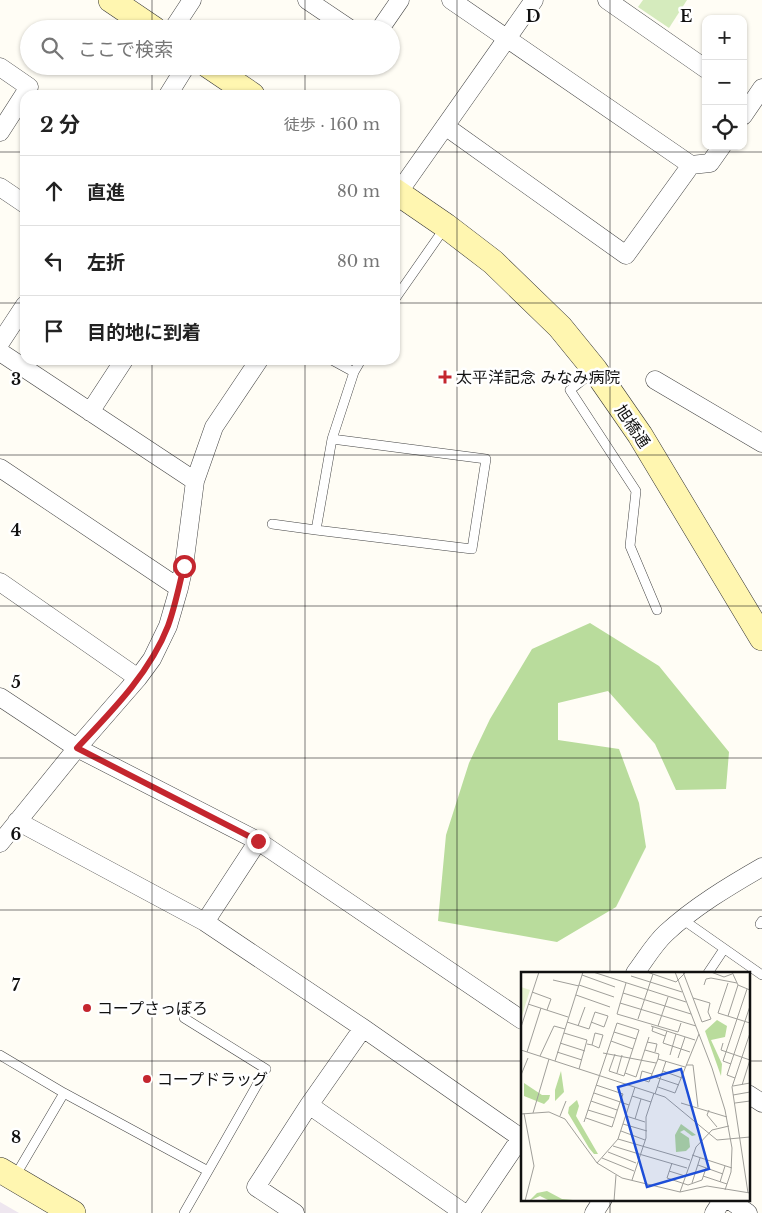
<!DOCTYPE html>
<html lang="ja">
<head>
<meta charset="utf-8">
<style>
	:root { --surface:#fff; --page:#f2f2f2; --text:#222; --muted:#767676; --line:#e0e0e0 }
	body { margin:0; font-family:"Libre Baskerville","Noto Sans JP",serif; background:var(--page); color:var(--text) }
	.controls { position:absolute; right:15px; top:15px; display:grid; overflow:hidden; border-radius:10px; box-shadow:0 1px 4px #0004 }
	.controls button { width:45px; height:45px; display:grid; place-items:center; padding:0; border:0; border-bottom:1px solid var(--line); background:var(--surface); color:var(--text); font:25px sans-serif }
	.stop { position:absolute; width:15px; height:15px; margin:-11px; border:4px solid #c4262e; border-radius:50%; background:#fff }
	.stop.end { background:#c4262e; border-color:#fff; box-shadow:0 1px 5px #0008 }
	.list { margin:0; padding:0; list-style:none }
	h2 { display:flex; justify-content:space-between; align-items:center; height:65px; margin:0; padding:0 20px; font-size:21px }
	h2 small { font-size:16px; font-weight:400; color:var(--muted) }
	.list li { display:grid; grid-template-columns:32px 1fr auto; gap:15px; align-items:center; box-sizing:border-box; height:70px; padding:0 20px; border-top:1px solid var(--line) }
	.list b { display:block; font-size:19px; white-space:nowrap }
	.list em { font-size:16px; font-style:normal; color:var(--muted) }
	.icon { flex:none; width:28px; height:28px; fill:none; stroke:currentColor; stroke-width:2; stroke-linecap:round; stroke-linejoin:round }
	.map { position:relative; flex:none; width:762px; height:1213px; overflow:hidden }
	.search { position:absolute; background:var(--surface); box-shadow:0 1px 4px #0004; left:20px; top:20px; width:380px; height:55px; display:flex; align-items:center; gap:12px; box-sizing:border-box; padding:0 18px; border-radius:28px; color:var(--muted); font-size:19px }
	.panel { position:absolute; background:var(--surface); box-shadow:0 1px 4px #0004; left:20px; top:90px; width:380px; height:275px; border-radius:15px }
	.map>svg:first-child { display:block }
	.industrial { fill:#eee6ef }
	.green { fill:#d5ebbd }
	.forest { fill:#b9dc9c }
	.lines { fill:none; stroke-linecap:round; stroke-linejoin:round }
	.lane-casing { stroke:#444; stroke-width:10 }
	.street-casing { stroke:#444; stroke-width:19 }
	.secondary-casing { stroke:#333; stroke-width:26 }
	.lane { stroke:#fff; stroke-width:9 }
	.street { stroke:#fff; stroke-width:18 }
	.secondary { stroke:#fff6b0; stroke-width:25 }
	.route { stroke:#c4262e; stroke-width:6 }
	.grid { fill:none; stroke:#111; stroke-width:1; stroke-opacity:0.55 }
	.poi-dot { fill:#c4262e; stroke:#fff; stroke-width:2 }
	.labels { text-anchor:middle; dominant-baseline:central; stroke-width:5; stroke-linejoin:round; paint-order:stroke }
	.poi-label { font-size:16px; fill:#111; stroke:#fff; text-anchor:start }
	.street-label { font-size:16px; fill:#111; stroke:#fff }
	.inset-road { fill:none; stroke:#a09f9a; stroke-width:1 }
	.view { fill:#1d4ed8; fill-opacity:0.15; stroke:#1d4ed8; stroke-width:2.5 }
	.inset-edge { fill:none; stroke:#111; stroke-width:2.5 }
	.grid-label { font-size:16px; text-anchor:middle; font-weight:bold; fill:#111; stroke:#fff; stroke-width:5; stroke-linejoin:round; paint-order:stroke }
</style>
</head>
<body>
<div class="map">
<svg width="762" height="1213" viewBox="0 0 762 1213">
	<rect width="100%" height="100%" fill="#fffdf5"/>
	<path class="industrial" d="M0,1202L19,1213H0Z"/>
	<path class="green" d="M643,0H687L669,28L638,7Z"/>
	<path class="forest" d="M590,623L659,666L729,752L726,789L676,790L655,744L608,691L558,703V740L619,749L639,803L646,847L616,907L557,942L438,921L446,835L469,763L490,719L532,649Z"/>
	<g class="lines">
		<g class="lane-casing">
			<path id="lane" d="M395,299L446,226
				M332,360L354,372
				M595,370L570,390L636,491L630,546L657,610
				M332,439L486,459L472,549L316,530L332,439L354,372L361,360
				M272,524L316,530
				M682,919L762,975
				M760,924L762,921
				M708,973L724,949
				M184,1018L266,1069L208,1171
				M0,1055L64,1093
				M14,1178L64,1093L208,1171L184,1213"/>
		</g>
		<g class="street-casing">
			<path id="street" d="M307,0L350,29
				M451,0L691,165
				M607,0L706,69
				M173,29L192,0
				M380,29L400,0
				M0,67L29,87L0,132
				M168,95L186,66
				M743,116L762,88
				M445,126L626,255L691,165L710,163L722,146
				M0,187L25,204
				M398,193L534,0
				M0,343L25,305
				M0,352L195,481
				M655,380L762,443
				M90,412L124,360
				M0,468L179,588
				M0,582L138,678
				M0,697L77,748L258,841L522,1020
				M17,821L205,922L363,1028L521,1138
				M0,843L77,748L138,678L152,659L168,626L179,588L184,566L195,481L214,427L259,360
				M205,922L258,841
				M635,973C645,960 654,944 666,933C694,907 729,886 762,867
				M748,1094L762,1103
				M309,1105L464,1213
				M728,1199L748,1213
				M295,1213L256,1187L309,1105L363,1028
				M470,1213L522,1136
				M594,1213L603,1199
				M714,1213L723,1199"/>
		</g>
		<g class="secondary-casing">
			<path id="secondary" d="M111,0L154,29
				M209,66L252,95
				M395,191L446,226L493,262L560,327L595,370L640,435L762,638
				M0,1170L73,1213"/>
		</g>
		<use href="#lane" class="lane"/>
		<use href="#street" class="street"/>
		<use href="#secondary" class="secondary"/>
	</g>
	<g class="lines">
		<path class="route" d="M184,566C179,586 175,607 168,626C150,673 111,712 77,748L258,841"/>
	</g>
	<path class="grid" d="M152,0V29M305,0V29M457,0V1213M610,0V973M152,66V95M305,66V95M0,152H25M395,152H762M0,303H25M395,303H762M152,360V1213M305,360V1213M0,455H762M0,606H762M0,758H762M0,910H762M0,1061H522M748,1061H762M610,1199V1213"/>
	<g class="poi-dot">
		<path d="M442.5 369.5h5v5h5v5h-5v5h-5v-5h-5v-5h5z"/>
		<circle cx="87" cy="1008" r="5"/>
		<circle cx="147" cy="1079" r="5"/>
	</g>
	<g class="labels">
		<g class="poi-label">
			<text x="456" y="377">太平洋記念 みなみ病院</text>
			<text x="97" y="1008">コープさっぽろ</text>
			<text x="157" y="1079">コープドラッグ</text>
		</g>
		<g class="street-label">
			<text transform="translate(633 426) rotate(56)">旭橋通</text>
		</g>
	</g>
	<g transform="translate(521 972)">
		<rect width="229" height="229" fill="#fffdf5"/>
		<path d="M196,48L206,54L204,65L190,68L201,92L200,104L184,59ZM40,99L43,120L34,129V118ZM3,111L21,123H29L28,127L23,132L3,124ZM56,128L58,134L55,144L77,182H73L68,176L47,141L48,135ZM160,152L175,163L171,164L163,158L159,160L168,166L169,175L165,179L155,180L154,163ZM26,219L41,227L63,229H29L19,224L8,229L16,221Z" fill="#b9dc9c"/>
		<path d="M0,15L9,18L0,47Z" fill="#e6f2cf"/>
		<path class="inset-road" d="M72,0L165,30M126,0L155,10L165,0M154,0L191,96L204,138L211,176L210,200L204,218M162,0L172,26L181,50L190,47L187,40L189,31L172,26M190,0L203,5L211,2M211,0L217,13L229,18M61,3L94,15M110,4L161,20M32,8L58,14M105,11L96,42L157,60L160,51M207,11L197,41L229,51M58,13L93,25M183,13L185,7L190,6L216,11M11,20L30,27L26,38M102,21L170,42M55,23L89,35M99,31L175,54M7,32L47,45M207,44L217,13M117,47L132,2M46,50L68,57L74,40L87,44L83,55L70,50M57,54L64,35M130,54L174,68M137,54L147,25M0,55L18,0M132,55L131,59L144,64M146,59L142,71L169,80M93,60L115,67M43,61L66,68L58,97M90,69L112,77M126,70L136,72L134,80M39,71L64,79M202,71L200,78L229,88M66,72L71,73L78,76L82,63L74,61L71,73M0,78L144,125L196,168L229,165M124,78L138,82L137,87L131,102L128,110L119,107L121,99L131,102M6,80L20,36M36,80L61,88M82,81L135,91M149,83L155,62M19,84L33,54L44,57M157,86L164,65M137,87L164,95M34,89L62,0M210,92L202,89L226,17M165,93H172L177,135M142,99L161,106M96,101L101,83M104,101L115,105L128,65M0,103L7,86M131,104L158,113M214,106L206,103L229,34M221,113L229,88M212,114L229,111M137,115L154,121L178,62M73,121L108,133M134,122L145,89M212,123L229,120M111,124L130,130M70,129L96,138M160,131L206,145M214,131L229,129M67,138L93,146M188,138L186,143L196,155M3,141L13,194L4,229M12,141L28,87M0,142L28,140L44,147L76,191L101,206L159,220L186,214L229,221M39,144L45,129M105,144L124,150M65,146L91,155L99,130L102,122L75,113M114,147L120,127M63,150L96,51L118,58L103,104L88,99L94,82M102,152L126,159M100,159L124,168M97,167L169,188M92,174L118,182M87,180L115,191M118,182L166,196M171,183L211,196M81,186L113,199M76,191L97,167L114,115M151,191L146,206L167,213L181,208L185,196M177,193L202,202M148,199L164,204M182,204L206,212M111,208L125,166V145L133,121M199,210L204,194M171,211L179,186M159,220L175,175L191,158L208,154M227,221L211,115L229,61M93,229L95,203"/>
		<path class="view" d="M160,97L188,197L126,215L97,115Z"/>
		<rect width="229" height="229" class="inset-edge"/>
	</g>
	<g class="grid-label">
		<text x="533" y="22">D</text>
		<text x="686" y="22">E</text>
		<text x="16" y="385">3</text>
		<text x="16" y="536">4</text>
		<text x="16" y="688">5</text>
		<text x="16" y="840">6</text>
		<text x="16" y="991">7</text>
		<text x="16" y="1143">8</text>
	</g>
</svg>
<div class="controls">
<button>+</button>
<button>−</button>
<button><svg class="icon" aria-label="locate" viewBox="0 0 24 24"><circle cx="12" cy="12" r="6"/><path d="M12 2v4M12 18v4M2 12h4M18 12h4"/></svg></button>
</div>
<div class="stop" style="left:184px;top:566px"></div>
<div class="stop end" style="left:258px;top:841px"></div>
<div class="search"><svg class="icon" aria-label="search" viewBox="0 0 24 24"><circle cx="10" cy="10" r="6"/><path d="M15 15l6 6"/></svg>ここで検索</div>
<section class="panel">
<h2>2 分<small>徒歩 · 160 m</small></h2>
<ul class="list">
<li><svg class="icon" aria-label="ahead" viewBox="0 0 24 24"><path d="M12 20V5M6 11l6-6 6 6"/></svg><div><b>直進</b></div><em>80 m</em></li>
<li><svg class="icon" aria-label="left" viewBox="0 0 24 24"><path d="M17 20v-9H6M10 6l-5 5 5 5"/></svg><div><b>左折</b></div><em>80 m</em></li>
<li><svg class="icon" aria-label="arrive" viewBox="0 0 24 24"><path d="M6 21V4h12l-3 4 3 4H6"/></svg><div><b>目的地に到着</b></div></li>
</ul>
</section>
</div>
</body>
</html>
